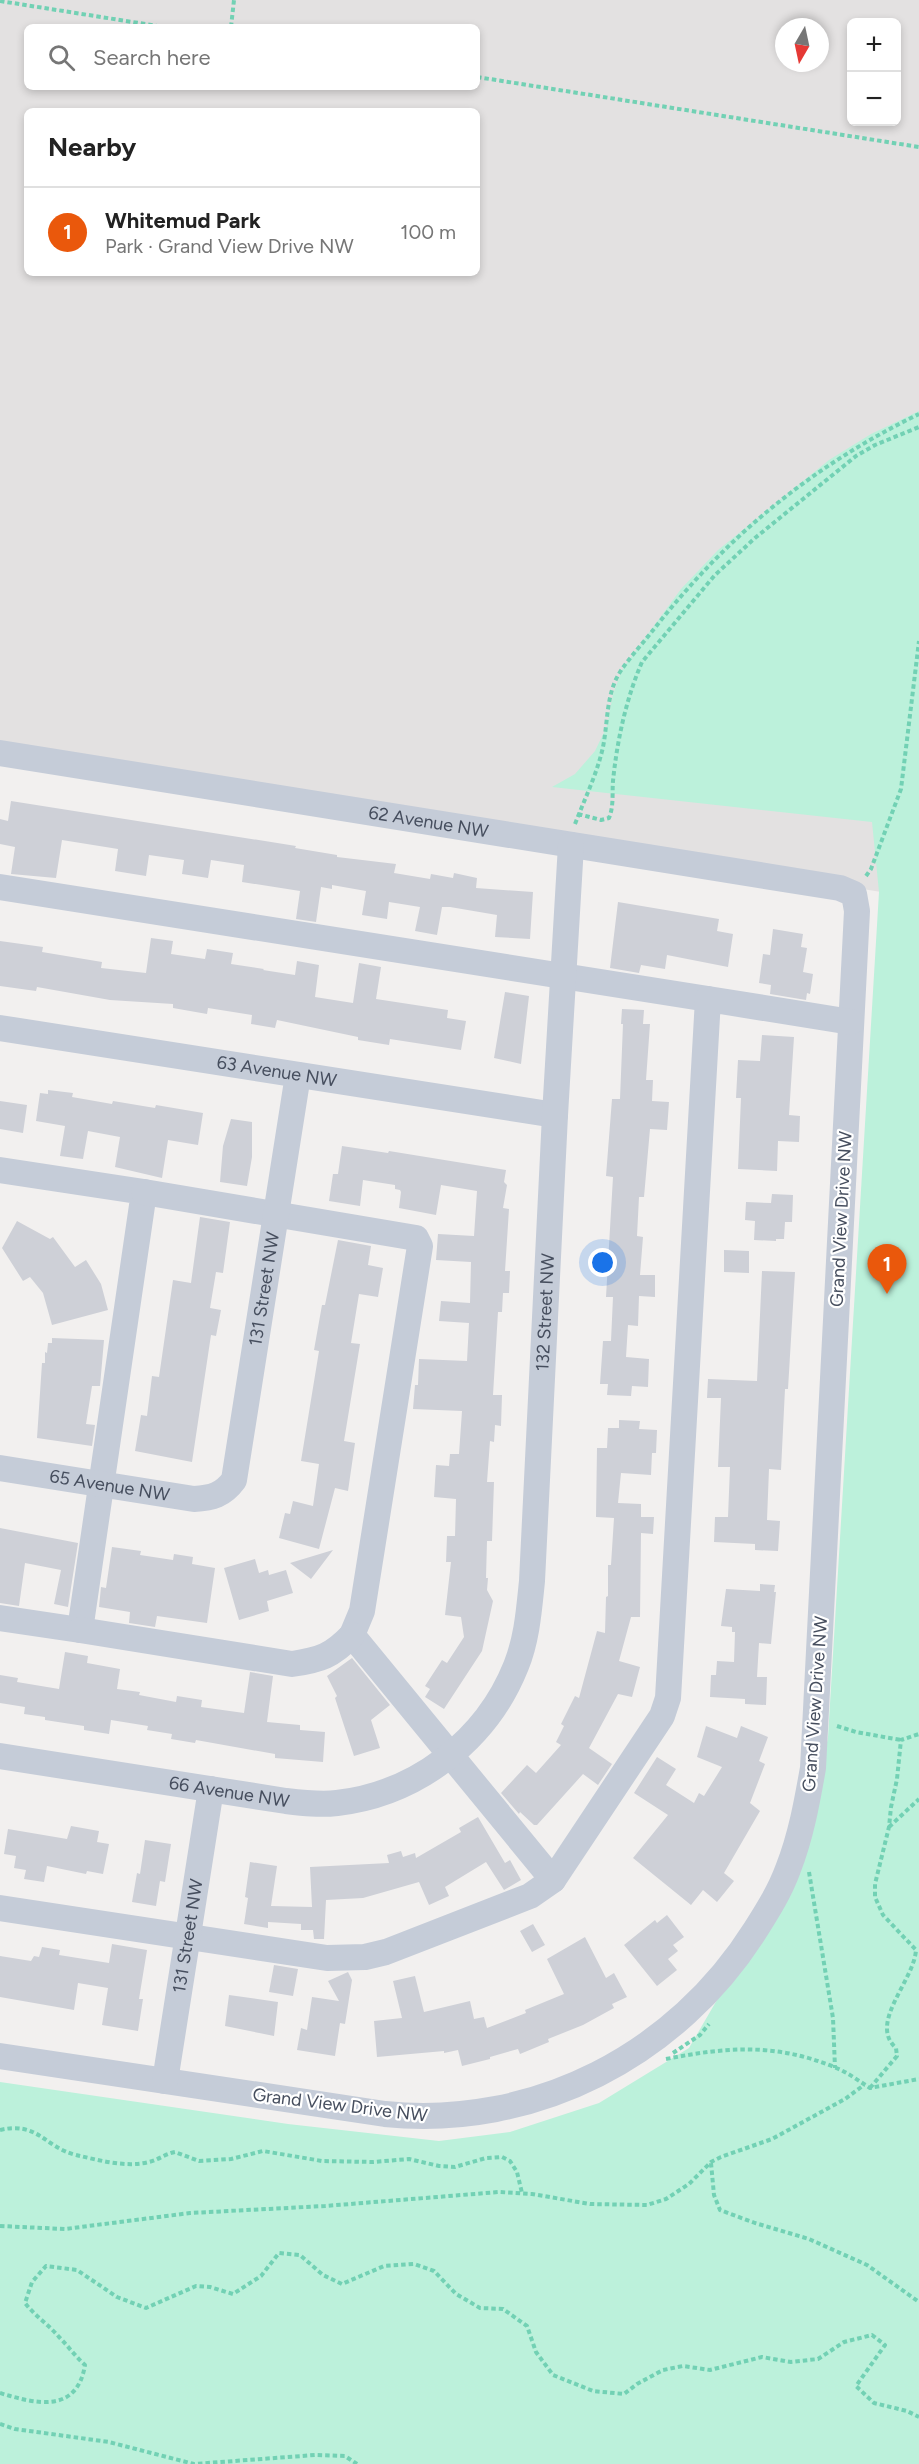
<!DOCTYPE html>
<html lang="en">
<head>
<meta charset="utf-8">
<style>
	:root { --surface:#fff; --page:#f6f6f6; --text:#222; --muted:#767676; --line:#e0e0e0; --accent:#ea580c }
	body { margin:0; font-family:Figtree,sans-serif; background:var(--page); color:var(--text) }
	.controls { position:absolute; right:18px; top:18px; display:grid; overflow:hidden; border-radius:9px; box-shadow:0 3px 9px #0003 }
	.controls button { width:54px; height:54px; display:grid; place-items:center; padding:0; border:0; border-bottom:2px solid var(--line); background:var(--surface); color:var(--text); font:30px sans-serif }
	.compass { position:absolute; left:775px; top:18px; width:54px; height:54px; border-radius:50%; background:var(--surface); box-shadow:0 3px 9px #0003; rotate:189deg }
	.you { position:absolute; left:603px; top:1263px; width:21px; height:21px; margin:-15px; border:4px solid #fff; border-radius:50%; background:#1a73e8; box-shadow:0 0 0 9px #1a73e833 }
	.badge { display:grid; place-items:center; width:39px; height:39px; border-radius:50%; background:var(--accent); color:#fff; font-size:20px; font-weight:700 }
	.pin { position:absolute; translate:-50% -50px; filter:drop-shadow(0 2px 3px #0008) }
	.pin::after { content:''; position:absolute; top:32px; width:21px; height:18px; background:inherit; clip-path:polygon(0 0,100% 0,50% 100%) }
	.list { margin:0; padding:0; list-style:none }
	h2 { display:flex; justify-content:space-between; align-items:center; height:78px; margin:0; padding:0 24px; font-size:26px }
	h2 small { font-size:20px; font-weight:400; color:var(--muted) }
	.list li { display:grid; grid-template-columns:39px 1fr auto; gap:18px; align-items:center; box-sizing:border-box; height:90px; padding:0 24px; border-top:2px solid var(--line) }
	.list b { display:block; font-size:22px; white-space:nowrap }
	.list p { margin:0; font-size:20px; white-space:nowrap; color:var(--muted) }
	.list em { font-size:20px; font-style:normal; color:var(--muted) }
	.icon { flex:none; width:33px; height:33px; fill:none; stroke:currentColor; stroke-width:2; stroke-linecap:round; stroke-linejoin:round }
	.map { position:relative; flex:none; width:919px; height:2464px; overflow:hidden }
	.search { position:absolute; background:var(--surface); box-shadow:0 3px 9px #0003; left:24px; top:24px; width:456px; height:66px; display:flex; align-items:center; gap:15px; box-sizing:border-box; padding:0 21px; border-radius:9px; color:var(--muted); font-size:22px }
	.panel { position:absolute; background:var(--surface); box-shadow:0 3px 9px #0003; left:24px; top:108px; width:456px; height:168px; border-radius:9px }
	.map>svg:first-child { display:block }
	.education { fill:#e3e1e1; fill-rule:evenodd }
	.green { fill:#bcf1db }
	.building { fill:#ced0d7 }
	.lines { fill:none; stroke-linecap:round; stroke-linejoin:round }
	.path { stroke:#72d1b4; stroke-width:4; stroke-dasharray:4.5 3; stroke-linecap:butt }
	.minor { stroke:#c5ccd8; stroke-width:26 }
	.labels { text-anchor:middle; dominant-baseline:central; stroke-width:4.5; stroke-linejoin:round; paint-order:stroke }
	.street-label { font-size:18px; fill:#464e5e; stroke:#fff }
</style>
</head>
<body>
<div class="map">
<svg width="919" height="2464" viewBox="0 0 919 2464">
	<rect width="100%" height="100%" fill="#f2f0ef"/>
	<path class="education" d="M0,0H919V898L0,752ZM852,22H896V122H852ZM27,27H477V87H27ZM784,27H820V63H784ZM27,111H477V273H27Z"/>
	<path class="green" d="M919,411V2464H0V2082L288,2124L439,2141L510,2132L599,2103L689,2048L809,1842L828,1737L879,892L872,822L552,787L575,774L595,751L607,726L613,694L623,668L681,589L718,550L829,460L871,434Z"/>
	<path class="building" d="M11,801L296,846L295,848L337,855V857L396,864L394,873L430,879L431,874L453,878L454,873L477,878L476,888L533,892L530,939L495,937L497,915L450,907H442L437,935L415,931L420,907L389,902L387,919L362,915L366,891L332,885V889L321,887L316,922L296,919L300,891L242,882L244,865L211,860L208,878L182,874L184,860L149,855L146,876L115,871L118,849L62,840L56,878L11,874L15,847L0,844V819L8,821Z
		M618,902L719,919L717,931L733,934L728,967L667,955L665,969L641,965L639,973L610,968Z
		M773,929L803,934L801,947L807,948L803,972L813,974L810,994L807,993L806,1000L770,994L771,985L759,983L763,954L770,955Z
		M151,938L173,941L171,954L205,959L207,949L233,953L231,964L264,969L263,970L295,975L297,961L319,965L315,997L353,1003L359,963L381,967L376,999L448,1010L447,1018L466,1021L461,1050L390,1039L389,1045L358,1040V1037L277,1020L275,1028L251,1024L252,1015L208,1008L207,1014L173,1008V1004L110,1000L37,987L36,991L0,986V941L43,947L42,952L102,962L101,968L146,973Z
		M505,992L529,996L521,1064L494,1058Z
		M622,1009L644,1010L643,1024H650L646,1080H653L652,1101L669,1102L667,1130L650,1129L644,1197H639L637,1236L643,1237L640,1275H655V1297L639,1296L638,1326L628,1325L626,1357L649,1359L648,1387L632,1386L631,1396L607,1395L608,1384H600L603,1341H611L613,1297H606L613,1177L606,1176L612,1099H620L623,1024H621Z
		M762,1035L794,1037L789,1115L800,1116L799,1142L778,1141L777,1171L738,1169L741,1098H736L738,1060L760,1061Z
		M48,1090L73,1093L72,1097L112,1104L113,1101L155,1108L156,1105L203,1113L198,1145L168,1140L162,1178L115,1167L120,1137L88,1131L83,1159L60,1156L65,1126L36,1121L40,1093L48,1094Z
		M0,1101L27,1105L23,1133L0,1129Z
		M231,1119L252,1122V1157L247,1186L220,1182L223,1146Z
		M342,1146L388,1153L389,1151L506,1170L504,1182L507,1185L503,1208L509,1209L505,1271H510L509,1293H503L502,1312H498L493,1395H502L501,1426L495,1425L494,1442L490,1441L487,1482H494L492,1541H487L486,1578H488L487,1590L493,1601L482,1651L444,1709L425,1697L430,1689L425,1686L442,1660L447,1663L464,1637L461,1617L445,1615L451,1562H446L447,1536H455L456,1499L434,1497L436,1465L449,1466L450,1454H459L462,1411L413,1409L415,1385H418L419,1359L467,1361L469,1323L439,1321L441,1301L470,1303L471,1262L436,1260L438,1234L474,1236L477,1191L441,1185L436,1215L399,1208L401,1192L400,1190L395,1189V1185L363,1180L360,1206L329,1201L333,1174H338Z
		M772,1194L793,1195L792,1222H785L784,1239H776V1241L754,1240L755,1221L745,1220L746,1202L771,1203Z
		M200,1217L230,1222L223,1273L216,1272L210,1308L221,1310L216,1336L211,1335L192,1462L135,1451L141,1415L147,1416L152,1376L159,1377L173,1280L191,1283Z
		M17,1221L50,1239L53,1237L75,1267L86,1260L101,1284L108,1310L52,1325L43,1293L30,1277L23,1281L2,1248Z
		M338,1240L371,1246L368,1265L383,1268L378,1297L359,1294L351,1343L360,1344L344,1441L355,1443L348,1491L335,1488L319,1549L279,1538L285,1513L290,1514L293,1501L313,1506L319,1464L301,1461L319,1351L314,1350L322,1305H325Z
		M724,1250L749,1251V1273L724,1272Z
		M762,1271L795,1272L788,1389H785L781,1470L769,1469L767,1520L780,1521L778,1551L755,1550V1544L714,1542L715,1517H728L730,1467H718L721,1398H707L708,1379L757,1381Z
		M52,1338L104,1340L100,1386H92L86,1424L95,1425L92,1446L37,1438L42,1363H45V1352L47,1353L48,1343H52Z
		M619,1420L640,1421L639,1429L657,1430L656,1453H652L651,1475L621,1473L618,1503L641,1504V1517H654L653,1534L641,1533L640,1617H631L619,1661L640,1667L632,1697L618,1694L589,1748L612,1764L598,1785L583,1774L537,1825H534L520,1812L519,1814L501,1793L527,1765L536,1773L561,1745L556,1742L564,1726L561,1724L575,1696L579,1698L597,1631L605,1633L606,1597L608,1596V1565H611L614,1518L596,1517L597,1448H607L608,1428H619Z
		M0,1528L78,1543L68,1607L54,1604L61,1570L25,1563L19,1606L0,1603Z
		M112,1547L141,1551L140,1555L173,1560L174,1554L193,1557L192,1564L215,1568L207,1623L157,1616L155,1627L129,1623L130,1612L99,1607L101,1587L106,1588Z
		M333,1550L311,1579L290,1563Z
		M255,1559L259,1573L268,1570L269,1575L286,1570L293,1593L267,1601L269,1611L239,1620L224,1568Z
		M760,1584L775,1585L774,1592H776L771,1644L759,1643L757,1677H767L766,1705L745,1704V1699L710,1697L711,1675H716L717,1661L734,1662L735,1632H732V1627L721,1626L726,1589L760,1591Z
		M65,1652L88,1656L87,1663L120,1669L117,1689L140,1692L139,1695L176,1702L177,1696L202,1700L201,1707L244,1713L250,1672L273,1676L267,1722L300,1725V1730L325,1732L323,1762L275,1758V1754L196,1740L195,1743L171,1739L172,1734L147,1730L148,1726L111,1720L109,1734L84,1730V1726L45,1720V1717L24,1714L25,1707L0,1703V1675L18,1678L17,1682L59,1689Z
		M352,1658L390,1705L371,1720L380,1748L354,1756L335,1698L337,1696L327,1676Z
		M706,1726L737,1738L741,1726L768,1737L759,1761L765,1764L750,1803L760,1811L724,1873L734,1881L717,1902L703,1890L691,1905L633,1858L668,1815L634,1793L657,1757L676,1769L666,1785L694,1803L699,1793L704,1796L722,1767L697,1757Z
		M478,1817L505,1863L510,1860L521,1880L504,1890L486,1862L445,1887L449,1896L429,1905L419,1882L363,1898L326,1900L324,1939H314L313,1930H301V1924L268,1922V1928L244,1924L248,1898L245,1897L250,1862L277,1866L271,1906L312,1907L310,1867L389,1863L387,1855L401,1851L403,1857L415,1853L416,1858L461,1832L459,1828Z
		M71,1826L99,1831L97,1842L109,1844L103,1874L87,1871L86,1874L47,1866L44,1882L24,1879L26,1870L14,1868L16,1856L4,1854L8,1829L67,1839Z
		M145,1840L171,1844L165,1882L160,1881L156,1906L132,1902L137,1873L140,1874Z
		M667,1915L684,1937L673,1945L678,1951L668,1959L677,1970L657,1986L624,1945L655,1920L657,1923Z
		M533,1924L545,1945L532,1952L520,1931Z
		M585,1937L606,1978L614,1973L627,1997L612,2004L614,2008L583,2025L548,2039L549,2042L520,2054L518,2049L490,2057V2059L462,2066L458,2050L444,2053V2051L377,2057L374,2021L402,2018L393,1981L415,1976L424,2012L470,2001L474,2019L484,2017L487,2028L526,2013L525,2010L564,1994L547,1959Z
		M112,1944L147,1950L139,1999H143L138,2031L102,2025L108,1988L78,1983L74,2010L0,1997V1956L31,1961L34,1956L39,1957L42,1947L60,1950L59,1955L109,1963Z
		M274,1965L298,1969L293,1996L269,1992Z
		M348,1972L352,1980L345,2024L340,2023L335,2056L297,2050L301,2028L307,2030L312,1997L339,2001L328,1981Z
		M229,1995L278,2002L274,2036L225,2026Z"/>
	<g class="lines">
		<path class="path" d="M0,1L164,27
			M231,27L234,0
			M477,77L919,147
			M578,814L601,820L609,818C614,806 612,793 613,781C617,741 626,699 642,662L715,575L755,538L856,456L875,445L919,427
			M575,824C585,798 597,774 603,747C608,722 606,694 620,672C630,657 643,643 654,629C727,536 812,466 919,414
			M866,876L871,869L901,789L919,641
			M837,1726L856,1732L901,1740
			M889,1827L919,1799
			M809,1872L833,2018L835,2068
			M673,2053L700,2035L709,2024
			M666,2059C726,2047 776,2043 834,2067C847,2072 859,2081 870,2088L919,2079
			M870,2088L897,2056L896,2048C868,2023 914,1981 916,1950L883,1915L875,1897V1884L889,1827L891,1807L897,1779L901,1740L919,1734
			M0,2130C38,2121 44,2147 76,2155C98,2160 126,2168 149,2162C158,2160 165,2154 175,2152L199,2161L231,2159L263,2151L322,2161L373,2162L409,2159L439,2166L455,2167L486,2158L502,2157L510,2161L517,2172L522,2193
			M711,2163L714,2195L720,2210L755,2223L809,2239L867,2265L919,2302
			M0,2226L65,2229L190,2213L325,2206L499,2192L532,2194L590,2204L647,2205L666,2199L689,2184L711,2162L721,2157L772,2139L845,2099L864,2085
			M0,2393C36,2404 77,2414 85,2365C75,2356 68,2346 59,2337C48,2324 35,2316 25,2303L32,2282L46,2266L77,2270L117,2297L146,2308L196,2286L210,2287L233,2294L261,2276L279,2253L300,2255L323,2275L342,2284L384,2266L414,2264L434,2271L456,2294L480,2308L503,2309L527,2326L536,2352L553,2375L593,2391L624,2394L637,2384L663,2370L683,2366L710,2370L762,2357L791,2362L818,2359L844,2342L872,2335L885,2345L856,2386L874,2403L907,2411L919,2417
			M0,2424L15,2429L109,2442L194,2464L315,2455L345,2456L357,2464"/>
		<g class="minor">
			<path id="s1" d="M0,753L840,888L854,894L857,911L813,1768C807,1802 801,1836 788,1869C780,1891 768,1910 756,1929C677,2055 535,2129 385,2114L0,2056"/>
			<path d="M0,887L708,999"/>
			<path id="s2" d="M0,1028L555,1115"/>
			<path d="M0,1170L144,1192L80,1630L0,1618"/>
			<path d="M144,1192L416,1238L420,1246L362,1611L352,1635L553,1880"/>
			<path id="s3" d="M0,1468L194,1499C212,1498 223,1495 234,1480L298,1075"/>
			<path d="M80,1630L292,1664C320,1660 332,1656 352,1635"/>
			<path id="s4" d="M0,1756L286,1801C303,1803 320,1805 337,1803C416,1794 486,1741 516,1666C527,1639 529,1610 532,1581L555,1115L571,845"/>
			<path d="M0,1908L327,1958L365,1957L386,1952L530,1896L553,1880L662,1716L668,1698L708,999L851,1022"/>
			<path id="s5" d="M165,2081L211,1789"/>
		</g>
	</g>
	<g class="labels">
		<g class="street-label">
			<text stroke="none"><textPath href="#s1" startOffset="434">62 Avenue NW</textPath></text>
			<text stroke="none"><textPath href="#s2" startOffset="280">63 Avenue NW</textPath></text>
			<text transform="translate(841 1219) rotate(-87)">Grand View Drive NW</text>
			<text stroke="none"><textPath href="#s3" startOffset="436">131 Street NW</textPath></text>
			<text stroke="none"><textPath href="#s4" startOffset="933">132 Street NW</textPath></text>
			<text stroke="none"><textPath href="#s3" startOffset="111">65 Avenue NW</textPath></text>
			<text transform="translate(815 1704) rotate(-86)">Grand View Drive NW</text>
			<text stroke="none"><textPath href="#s4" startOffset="232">66 Avenue NW</textPath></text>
			<text stroke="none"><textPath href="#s5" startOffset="147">131 Street NW</textPath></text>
			<text transform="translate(340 2105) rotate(7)">Grand View Drive NW</text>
		</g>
	</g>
</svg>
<div class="controls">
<button>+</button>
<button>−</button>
</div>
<svg class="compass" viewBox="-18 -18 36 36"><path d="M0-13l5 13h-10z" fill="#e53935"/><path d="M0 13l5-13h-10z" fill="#767676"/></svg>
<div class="you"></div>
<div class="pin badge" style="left:887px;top:1294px">1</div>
<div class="search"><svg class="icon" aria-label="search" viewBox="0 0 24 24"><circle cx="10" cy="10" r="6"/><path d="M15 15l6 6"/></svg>Search here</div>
<section class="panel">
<h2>Nearby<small></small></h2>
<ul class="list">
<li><span class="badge">1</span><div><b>Whitemud Park</b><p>Park · Grand View Drive NW</p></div><em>100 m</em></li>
</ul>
</section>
</div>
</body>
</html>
